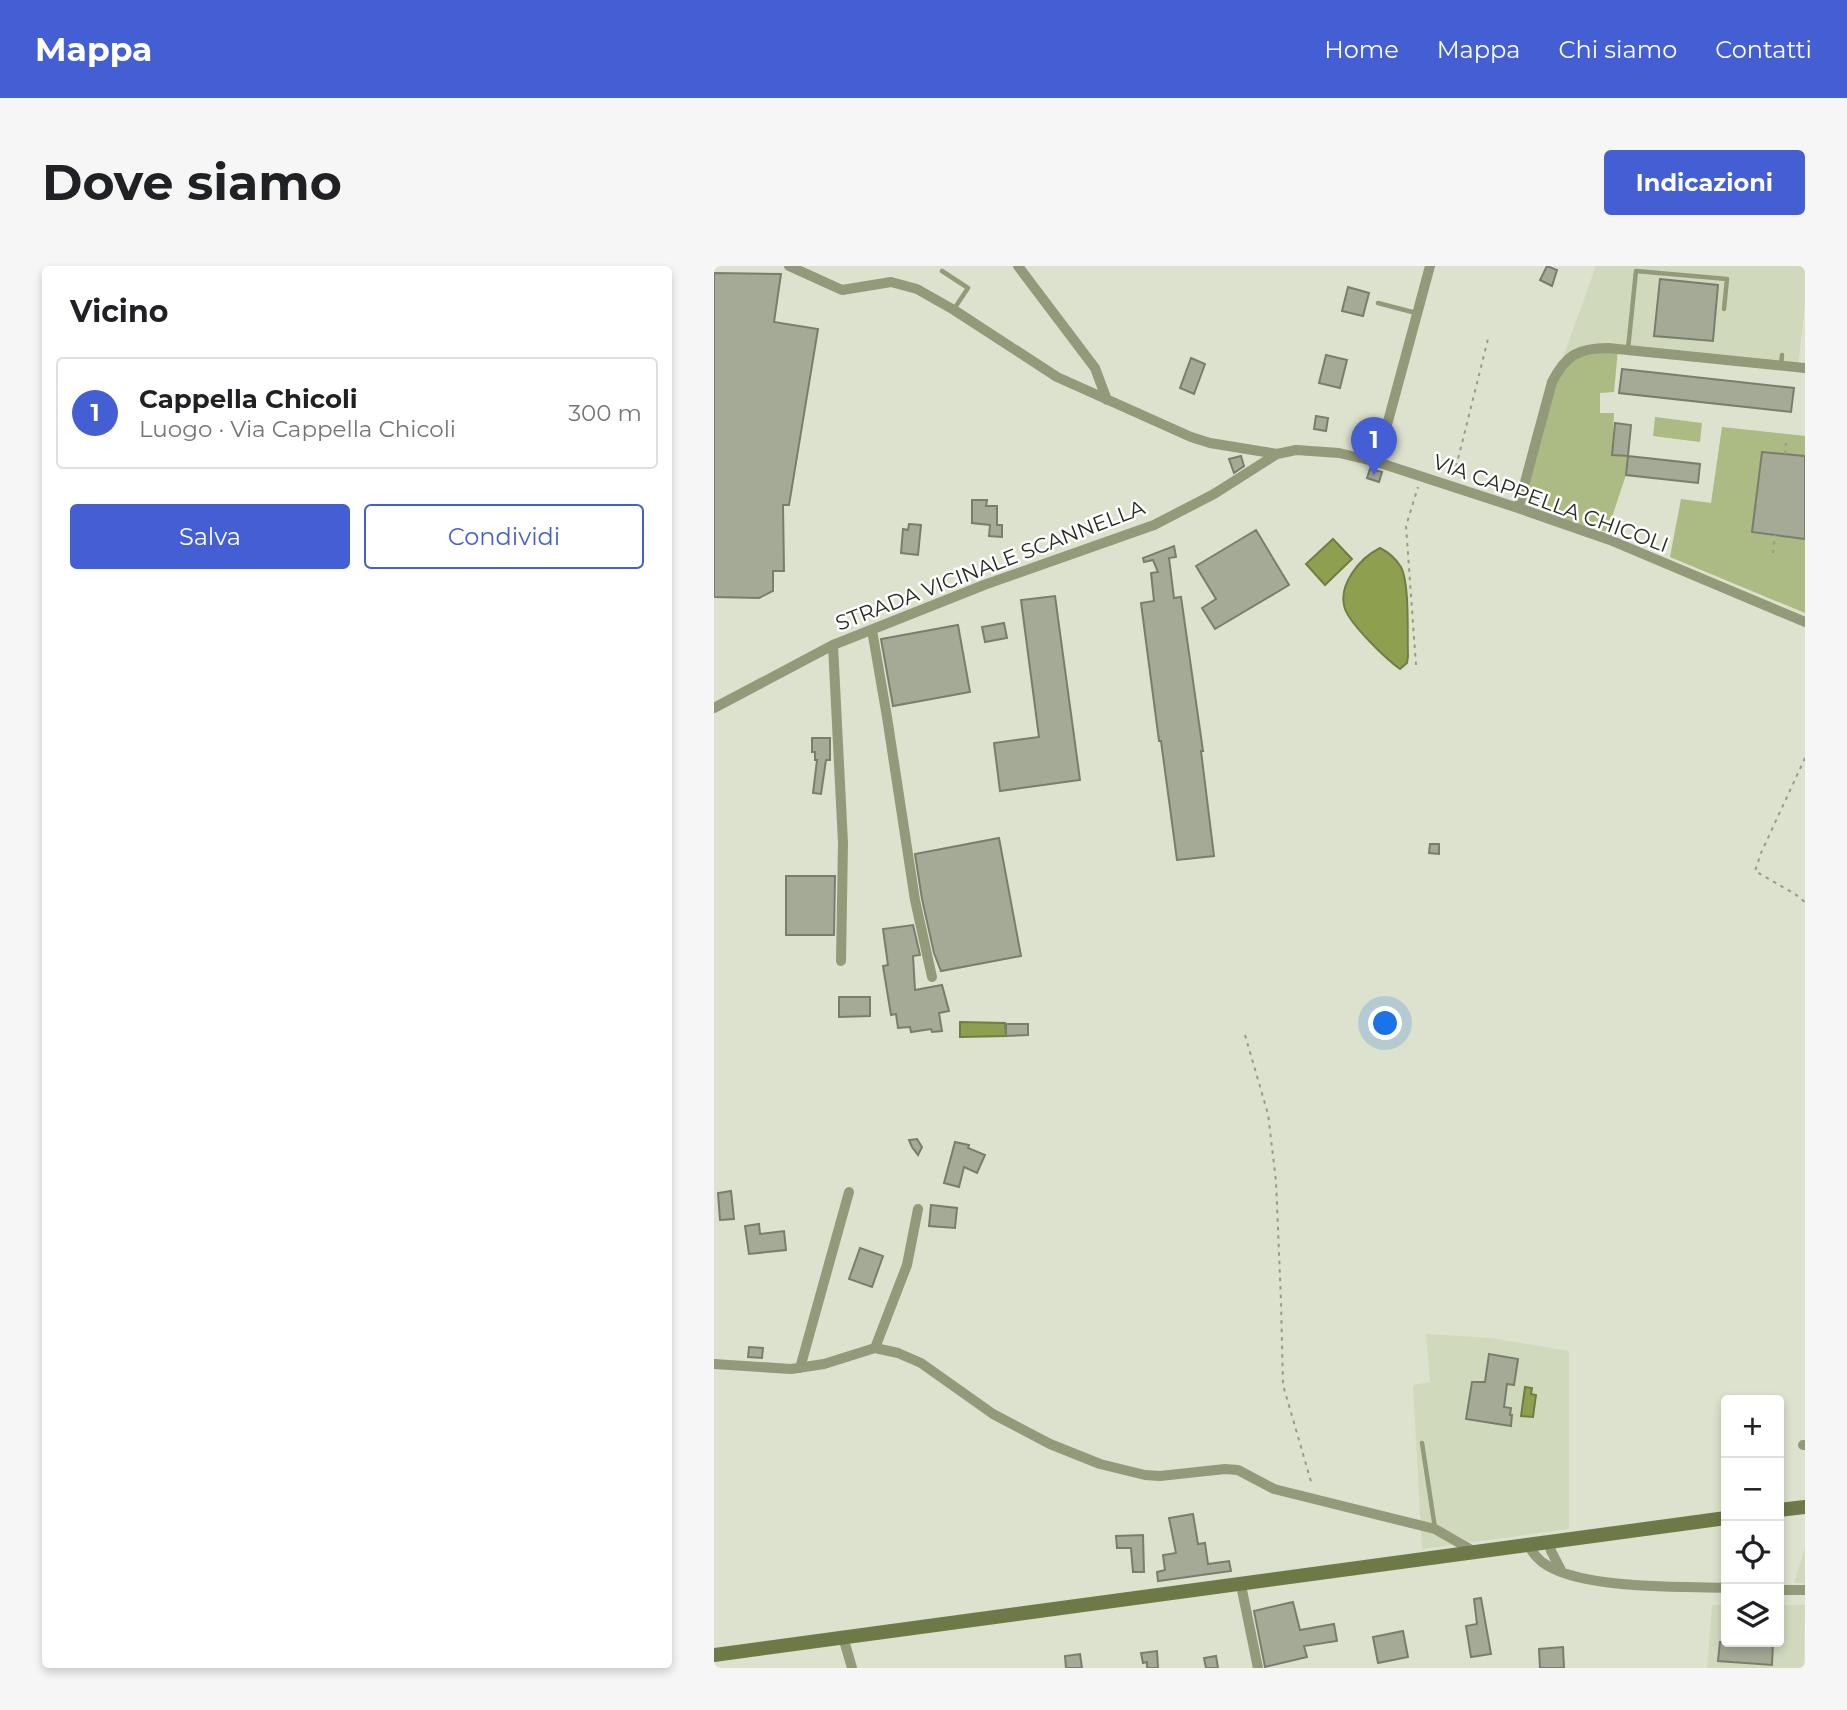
<!DOCTYPE html>
<html lang="it">
<head>
<meta charset="utf-8">
<style>
	:root { --surface:#fff; --page:#f6f6f6; --text:#202124; --muted:#757577; --line:#e0e0e0; --accent:#445fd3 }
	body { margin:0; font-family:Montserrat,sans-serif; background:var(--page); color:var(--text) }
	.controls { position:absolute; right:21px; bottom:21px; display:grid; overflow:hidden; border-radius:7px; box-shadow:0 4px 10px #0003 }
	.controls button { width:63px; height:63px; display:grid; place-items:center; padding:0; border:0; border-bottom:2px solid var(--line); background:var(--surface); color:var(--text); font:35px sans-serif }
	.you { position:absolute; left:672px; top:758px; width:24px; height:24px; margin:-18px; border:5px solid #fff; border-radius:50%; background:#1a73e8; box-shadow:0 0 0 10px #1a73e833 }
	.badge { display:grid; place-items:center; width:46px; height:46px; border-radius:50%; background:var(--accent); color:#fff; font-size:23px; font-weight:700 }
	.pin { position:absolute; translate:-50% -58px; filter:drop-shadow(0 2px 4px #0008) }
	.pin::after { content:''; position:absolute; top:37px; width:24px; height:21px; background:inherit; clip-path:polygon(0 0,100% 0,50% 100%) }
	.list { margin:0; padding:0; list-style:none }
	h2 { display:flex; justify-content:space-between; align-items:center; height:91px; margin:0; padding:0 28px; font-size:30px }
	h2 small { font-size:23px; font-weight:400; color:var(--muted) }
	.list li { display:grid; grid-template-columns:46px 1fr auto; gap:21px; align-items:center; box-sizing:border-box; height:112px; margin:0 14px 14px; padding:0 14px; border:2px solid var(--line); border-radius:7px }
	.list b { display:block; font-size:26px; white-space:nowrap }
	.list p { margin:0; font-size:23px; white-space:nowrap; color:var(--muted) }
	.list em { font-size:23px; font-style:normal; color:var(--muted) }
	.actions { display:flex; gap:14px; padding:21px 28px }
	.actions a { flex:1; padding:16px 0; border:2px solid var(--accent); border-radius:7px; text-align:center; font-size:24px; color:var(--accent) }
	.actions .main { background:var(--accent); color:#fff }
	.icon { flex:none; width:38px; height:38px; fill:none; stroke:currentColor; stroke-width:2; stroke-linecap:round; stroke-linejoin:round }
	.map { position:relative; flex:none; width:1091px; height:1402px; overflow:hidden; border-radius:7px }
	header { display:flex; align-items:center; gap:42px; box-sizing:border-box; height:98px; padding:0 35px; background:var(--accent); color:#fff }
	header strong { font-size:33px }
	nav { display:flex; gap:38px; margin-inline-start:auto; font-size:24px }
	.intro { display:flex; align-items:center; justify-content:space-between; box-sizing:border-box; height:168px; padding:0 42px }
	h1 { margin:0; font-size:49px }
	.button { padding:18px 32px; border-radius:7px; background:var(--accent); color:#fff; font-size:24px; font-weight:700 }
	main { display:flex; gap:42px; padding:0 42px }
	aside { flex:1; background:var(--surface); border-radius:7px; box-shadow:0 4px 10px #0003 }
	.map>svg:first-child { display:block }
	.built { fill:#d1d9bd }
	.green { fill:#acba83 }
	.water { fill:#8ea050; stroke:#707d43; stroke-width:2 }
	.building { fill:#a5aa97; stroke:#797e6c; stroke-width:2 }
	.lines { fill:none; stroke-linecap:round; stroke-linejoin:round }
	.path { stroke:#979b8b; stroke-width:2; stroke-dasharray:3.5 5; stroke-linecap:butt }
	.service { stroke:#929a79; stroke-width:4.5 }
	.minor { stroke:#929a79; stroke-width:10 }
	.secondary { stroke:#6d7947; stroke-width:14 }
	.labels { text-anchor:middle; dominant-baseline:central; stroke-width:5; stroke-linejoin:round; paint-order:stroke }
	.street-label { font-size:21px; fill:#2a2c24; stroke:#fff }
</style>
</head>
<body>
<header>
<strong>Mappa</strong>
<nav><a>Home</a><a>Mappa</a><a>Chi siamo</a><a>Contatti</a></nav>
</header>
<div class="intro"><h1>Dove siamo</h1><a class="button">Indicazioni</a></div>
<main>
<aside>
<h2>Vicino<small></small></h2>
<ul class="list">
<li><span class="badge">1</span><div><b>Cappella Chicoli</b><p>Luogo · Via Cappella Chicoli</p></div><em>300 m</em></li>
</ul>
<div class="actions"><a class="main">Salva</a><a>Condividi</a></div>
</aside>
<div class="map">
<svg width="1091" height="1402" viewBox="0 0 1091 1402">
	<rect width="100%" height="100%" fill="#dce2cd"/>
	<path class="built" d="M882,0H1091V37L1084,102L894,82L845,102Z
		M712,1068L777,1072L855,1085V1263L708,1283L699,1119L716,1116Z
		M1091,1282V1317H1080Z
		M998,1339H1012V1376H1065V1339H1091L1090,1402H993Z"/>
	<path class="green" d="M904,83L900,126L886,127V147H900L898,189L914,190L912,209L893,266L804,242L838,116L859,88Z
		M941,151L988,157L986,176L939,170Z
		M1008,161L1091,170V347L956,291L967,233L997,237Z"/>
	<path class="water" d="M619,273L638,293L611,319L592,298Z
		M666,282C674,286 682,293 687,301C696,319 693,368 694,390L693,397L686,403C672,393 637,359 631,343C623,319 646,292 666,282Z
		M246,756L291,757L292,770L246,771Z
		M811,1121L818,1122L817,1128L822,1129L819,1151L807,1150Z"/>
	<path class="building" d="M833,0L843,4L838,20L826,14Z
		M0,7L67,8L60,56L104,63L75,239H69L70,305H59V325L45,332L0,331Z
		M946,13L1004,19L999,75L940,70Z
		M634,21L655,27L649,50L628,45Z
		M612,89L633,94L626,122L605,117Z
		M477,92L491,98L480,128L466,122Z
		M908,103L1080,122L1077,146L905,127Z
		M602,150L614,152L612,165L600,163Z
		M901,157L917,159L914,190L898,189Z
		M1048,186L1091,190V273L1038,266Z
		M527,190L530,200L520,207L515,193Z
		M914,190L986,198L984,217L912,209Z
		M656,203L668,206L665,216L653,212Z
		M258,234H273L272,240H283V259H288V271L275,270L276,259L258,257Z
		M195,258L207,259L204,289L187,287L189,263L194,264Z
		M542,264L575,319L501,363L488,342L502,333L482,300Z
		M460,280L462,291L455,292L460,332L467,331L489,485H487L500,590L463,594L447,475H445L427,337L440,335L437,307L444,306L439,294L430,296L429,292Z
		M341,330L366,514L286,525L280,477L325,471L307,334Z
		M290,357L293,372L271,376L268,361Z
		M244,359L256,426L179,440L167,373Z
		M98,472H116V494H112L107,528L99,527L103,494H101V486H98Z
		M285,572L307,690L227,705L220,687L208,633L201,588Z
		M716,578H725V588L715,587Z
		M72,610H121L120,669H72Z
		M199,659L206,689L199,690L201,724L228,719L235,745L225,747L228,765L218,766L217,763L197,766L196,761L184,762L182,748L177,749L169,700L174,699L169,663Z
		M125,731H156V750L125,751Z
		M292,758H314V769L292,770Z
		M203,873L208,881L204,889L198,881L195,874Z
		M241,876L255,879L254,882L271,889L263,907L250,901L245,921L230,917Z
		M17,925L20,953L6,954L4,927Z
		M217,939L243,942L241,962L215,960Z
		M45,958L46,968L70,965L72,984L35,988L31,960Z
		M146,982L169,990L158,1021L135,1013Z
		M35,1081L49,1082L48,1092L34,1091Z
		M775,1088L804,1093L800,1119L793,1118L790,1141L797,1142L796,1149H798L797,1160L752,1153L758,1116H771Z
		M479,1248L484,1278L491,1277L494,1298L515,1295L517,1305L444,1315L443,1306L451,1304L449,1289L462,1287L455,1252Z
		M429,1269L430,1306H419L417,1282H403L402,1270Z
		M767,1332L777,1388L757,1391L752,1360L763,1358L760,1333Z
		M579,1336L586,1364L620,1358L623,1375L590,1380L593,1391L551,1401L540,1345Z
		M689,1365L694,1391L664,1397L659,1371Z
		M1006,1376H1059L1058,1399L1004,1395Z
		M849,1381L850,1402H826L825,1383Z
		M443,1385L444,1402H433V1396L429,1397L427,1387Z
		M366,1388L368,1402H352L351,1390Z
		M502,1390L504,1402H492L490,1392Z"/>
	<g class="lines">
		<path class="path" d="M1071,188L1072,177
			M740,209L775,69
			M1059,287L1061,269
			M702,399L692,260L704,221
			M1091,492L1047,587L1041,605L1081,628L1091,636
			M531,769L554,848L562,915L567,1035L569,1119L598,1219"/>
		<path class="service" d="M228,5L254,22L240,43
			M664,37L702,47
			M914,83L922,5L1013,13L1010,43
			M1067,99L1068,89
			M708,1177L721,1262"/>
		<path class="minor" d="M75,0L128,24L177,16L203,23L240,44L343,111L477,171L496,177L563,188
			M304,0L381,102L393,134
			M663,196L716,0
			M804,242L838,116C852,89 864,82 894,82L1091,102
			M158,364L173,451L201,634L218,711
			M119,379L129,577L127,695
			M0,442L119,379L270,319L440,259L500,228L563,188L582,184L625,187L663,196L804,242L896,274L1091,356
			M161,1082L193,999L204,943
			M0,1098L77,1103L110,1098L161,1082L184,1087L207,1097L279,1148L336,1178L386,1198L431,1209L446,1210L511,1203L524,1204L560,1223L721,1263L761,1286
			M86,1102L135,926
			M1089,1179H1091
			M835,1277L837,1285L848,1306
			M814,1279C818,1286 822,1291 828,1296C865,1324 965,1320 1012,1322
			M527,1319L544,1402
			M1065,1324H1091
			M129,1371L138,1402"/>
		<path class="secondary" d="M1065,1244L1091,1241
			M0,1389L1012,1252"/>
	</g>
	<g class="labels">
		<g class="street-label">
			<text transform="translate(837 237) rotate(20)">VIA CAPPELLA CHICOLI</text>
			<text transform="translate(276 299) rotate(-21)">STRADA VICINALE SCANNELLA</text>
		</g>
	</g>
</svg>
<div class="controls">
<button>+</button>
<button>−</button>
<button><svg class="icon" aria-label="locate" viewBox="0 0 24 24"><circle cx="12" cy="12" r="6"/><path d="M12 2v4M12 18v4M2 12h4M18 12h4"/></svg></button>
<button><svg class="icon" aria-label="layers" viewBox="0 0 24 24"><path d="M12 4l9 5-9 5-9-5zM3 14l9 5 9-5"/></svg></button>
</div>
<div class="you"></div>
<div class="pin badge" style="left:660px;top:209px">1</div>
</div>
</main>
</body>
</html>
